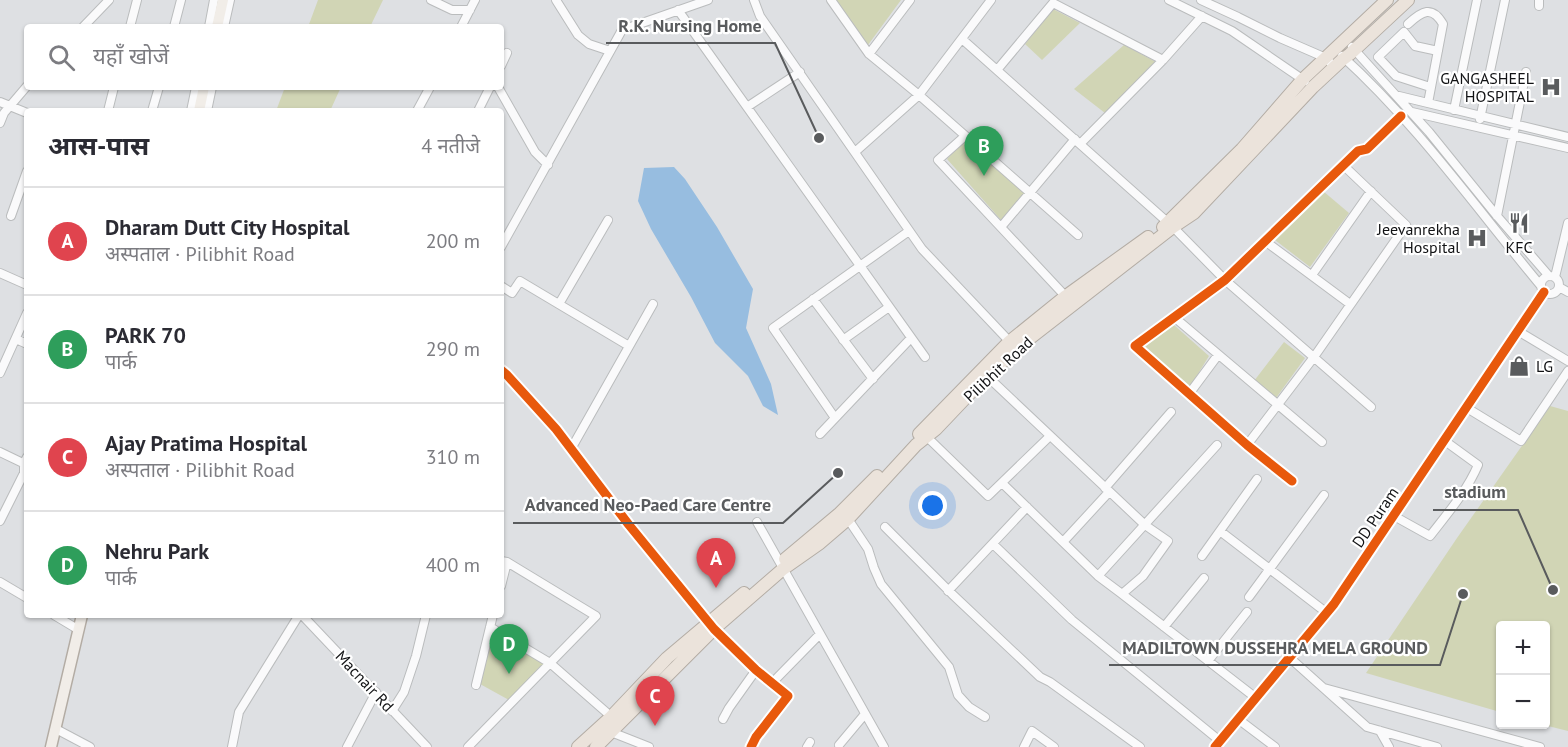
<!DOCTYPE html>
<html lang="hi">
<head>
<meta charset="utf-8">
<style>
	:root { --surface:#fff; --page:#f7f7f7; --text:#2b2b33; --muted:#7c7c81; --line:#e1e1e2; --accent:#595b5d }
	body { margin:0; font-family:"PT Sans","Noto Sans Devanagari",sans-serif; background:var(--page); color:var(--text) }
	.controls { position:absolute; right:18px; bottom:18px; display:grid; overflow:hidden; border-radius:6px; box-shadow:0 2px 4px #0004 }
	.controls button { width:54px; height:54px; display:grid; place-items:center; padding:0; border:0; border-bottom:2px solid var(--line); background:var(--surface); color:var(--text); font:30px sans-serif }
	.you { position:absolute; left:933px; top:506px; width:21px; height:21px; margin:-15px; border:4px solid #fff; border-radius:50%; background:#1a73e8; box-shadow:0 0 0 9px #1a73e833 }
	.badge { display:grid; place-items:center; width:39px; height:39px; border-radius:50%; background:var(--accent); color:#fff; font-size:20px; font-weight:700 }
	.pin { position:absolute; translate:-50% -50px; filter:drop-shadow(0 2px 3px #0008) }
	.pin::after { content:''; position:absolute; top:32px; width:21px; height:18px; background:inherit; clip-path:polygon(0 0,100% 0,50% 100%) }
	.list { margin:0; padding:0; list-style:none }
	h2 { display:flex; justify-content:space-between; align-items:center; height:78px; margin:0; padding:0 24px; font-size:26px }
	h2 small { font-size:20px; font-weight:400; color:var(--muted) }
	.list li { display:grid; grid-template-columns:39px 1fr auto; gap:18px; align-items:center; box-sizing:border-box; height:108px; padding:0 24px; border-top:2px solid var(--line) }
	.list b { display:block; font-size:22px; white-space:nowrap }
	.list p { margin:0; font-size:20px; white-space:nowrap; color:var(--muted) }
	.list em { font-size:20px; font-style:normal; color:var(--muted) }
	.icon { flex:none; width:33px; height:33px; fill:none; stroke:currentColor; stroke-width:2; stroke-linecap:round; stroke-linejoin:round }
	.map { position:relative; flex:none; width:1568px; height:747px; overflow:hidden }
	.search { position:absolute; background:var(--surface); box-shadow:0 2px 4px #0004; left:24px; top:24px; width:480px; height:66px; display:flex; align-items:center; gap:15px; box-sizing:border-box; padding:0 21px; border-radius:6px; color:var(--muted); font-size:22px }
	.panel { position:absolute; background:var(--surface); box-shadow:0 2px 4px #0004; left:24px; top:108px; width:480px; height:510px; border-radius:6px }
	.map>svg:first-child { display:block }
	.green { fill:#d1d5b5 }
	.water { fill:#97bde0 }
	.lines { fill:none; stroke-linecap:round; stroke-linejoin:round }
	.minor-casing { stroke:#babcbd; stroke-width:10 }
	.major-casing { stroke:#b3aca4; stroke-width:13 }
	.highway-casing { stroke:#b3aca4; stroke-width:14 }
	.minor { stroke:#fafafb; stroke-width:8 }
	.major { stroke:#f1ede8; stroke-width:10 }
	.highway { stroke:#ebe3db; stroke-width:12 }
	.cycleway-casing { stroke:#fff; stroke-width:13 }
	.cycleway { stroke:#e8590c; stroke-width:9 }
	.labels { text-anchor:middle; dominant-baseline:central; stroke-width:4.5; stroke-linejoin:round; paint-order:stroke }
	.poi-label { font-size:16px; fill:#121315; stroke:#fff; text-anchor:end }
	.street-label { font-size:16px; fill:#121315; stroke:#fff }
	.leader { fill:none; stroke:#595b5d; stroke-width:2 }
	.callout-dot { fill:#595b5d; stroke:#fff; stroke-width:2 }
	.callout-label { font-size:18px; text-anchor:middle; font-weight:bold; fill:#595b5d; stroke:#fff; stroke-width:4.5; stroke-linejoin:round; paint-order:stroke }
</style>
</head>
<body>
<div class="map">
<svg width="1568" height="747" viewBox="0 0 1568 747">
	<rect width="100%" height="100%" fill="#dee0e3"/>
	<path class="green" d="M318,0H383L370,27H308Z
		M835,0H901L868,45Z
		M1053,9L1080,23L1042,60L1025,44Z
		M1124,45L1156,62L1105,113L1074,89Z
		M285,87H341L330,111H276Z
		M965,139L1025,194L1001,220L947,159Z
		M1323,191L1349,213L1310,267L1275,240Z
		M1174,325L1209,356L1188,390L1142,348Z
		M1284,342L1305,358L1276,398L1254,381Z
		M1550,406L1568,411V731L1544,725L1546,626H1500V712L1366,673L1457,538Z
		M493,632L546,664L509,700L480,684Z"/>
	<path class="water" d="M674,167L685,179L717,227L753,289L746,328L771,384L778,415L763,406L748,376L715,343L691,297L651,229L638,201L644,168Z"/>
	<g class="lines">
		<g class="minor-casing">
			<path id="minor" d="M431,0L452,10H470
				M556,0L578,35L589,44L610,51
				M754,0L760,16L922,249L1011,343
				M831,0L869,54L919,95L1078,235
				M1169,0L1232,31L1305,81
				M1201,0L1238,17L1280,38L1326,58L1334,67
				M1539,6V0
				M678,10L925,357
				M1408,24C1422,11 1432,5 1443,24L1428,103
				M83,27L109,0
				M130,27L137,0
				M174,27L181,0
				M209,27L214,0
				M224,27L230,0
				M461,27L475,0
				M962,39L1173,227L1225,280L1371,407
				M1352,47L1429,132L1497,216L1549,276
				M869,54L910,0
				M1342,56C1417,124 1476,208 1541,286
				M501,66L507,53
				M997,70L1053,3L1163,60
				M498,87L535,152L548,165
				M1430,87L1396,76L1378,57L1404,32L1415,46L1438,51
				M1399,96L1568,137
				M0,102L27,113
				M747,107L800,72
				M1454,110L1477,0
				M108,111L114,87
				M152,111L159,87
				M191,111L196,87
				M207,111L212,87
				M417,111L430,87
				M478,111L490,87
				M1412,112L1568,148
				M1480,119L1505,0
				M0,123L4,113L27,86
				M965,136L938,160L1068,299
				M1080,144L1163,60L1202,16
				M855,152L919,95L991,0
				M11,216L27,171
				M1497,216L1526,72
				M1001,227L1075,139
				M1265,241L1350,304
				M501,247L622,30L708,0
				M0,273L27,285
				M1312,275L1371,191
				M1541 285a9 9 0 1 1 18 0a9 9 0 1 1-18 0Z
				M1555,277L1568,223
				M501,286L512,293L520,281L629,346
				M1559,287L1568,292
				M813,299L873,379
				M559,304L608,220
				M1174,317L1322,442
				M1518,331L1568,361
				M16,339L27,344
				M843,340L889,307
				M501,370L507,375L556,429L629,525L714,629L756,670L788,696L756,737L751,747
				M0,373L27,313
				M988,377L1145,525L1168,541L1143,576L1122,594L1098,576L1002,483
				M1189,394L1218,355
				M1467,408L1521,441L1568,371
				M835,418L773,328L909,231
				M820,434L911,338
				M926,436L988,496L1050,436
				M1247,445L1314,357L1406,225L1343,165
				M571,449L653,304
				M0,452L27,465
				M1292,481L1247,445L1135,346L1225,280L1358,151L1367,149L1401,116
				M1105,488L1171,412
				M1394,516L1430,536C1447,514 1467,491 1478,465L1445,441
				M848,519L868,549L874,568L881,584L949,667L958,695L969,707L985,717
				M0,521L24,473V463L27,457
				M757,522L884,747
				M885,527L952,594L1040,677L1050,682L1140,747
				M1220,531L1327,613
				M1063,542L1109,492
				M993,544L1072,620L1220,741
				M1202,556L1257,479
				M1098,576L1217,445
				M0,582L27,598
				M501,586L507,562
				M948,591L1027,507
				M1122,594L1256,698
				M1249,597L1324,495
				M54,615L79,630
				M302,615L427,747
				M490,627L550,663L614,719
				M1164,627L1204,578
				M1290,658L1367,727L1437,747
				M1208,661L1247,612
				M772,683L820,634
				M476,685L493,615
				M1324,688L1540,747
				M392,711L404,692L416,656L426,615
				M723,719L729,708L756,670
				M1238,719L1275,747
				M56,729L90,747
				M1380,731L1389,747
				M611,732L649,747
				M839,745L865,714
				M232,747L239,712L299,615
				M347,747L376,692
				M468,747L596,616L507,562L501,561
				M807,747L810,742
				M1024,747L1032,731L1054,747
				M1215,747L1334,604L1544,292"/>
		</g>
		<g class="major-casing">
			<path id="major" d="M217,27L223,0
				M199,111L204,87
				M51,747L82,615"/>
		</g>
		<g class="highway-casing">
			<path id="highway" d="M1163,227L1242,149L1303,79L1387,0
				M919,434L1009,342L1066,296L1148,237
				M785,559L840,513L877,476
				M578,747L611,717L667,658L744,593
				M596,747L714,629L783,569L820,543L848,519L916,445L936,429L974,389L1016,349L1173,227L1194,213L1313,87L1342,60L1350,54L1408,0"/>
		</g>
		<use href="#minor" class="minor"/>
		<use href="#major" class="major"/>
		<use href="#highway" class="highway"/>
		<g class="cycleway-casing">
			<path id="cycleway" d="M501,370L507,375L556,429L629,525L714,629L756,670L788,696L756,737L751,747
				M1292,481L1247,445L1135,346L1225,280L1358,151L1367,149L1401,116
				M1215,747L1334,604L1544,292"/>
		</g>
		<use href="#cycleway" class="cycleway"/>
	</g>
	<defs>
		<g id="hospital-bare" transform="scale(1.62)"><path d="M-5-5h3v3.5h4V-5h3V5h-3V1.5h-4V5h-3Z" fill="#595b5d" stroke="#fff" stroke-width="2.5" paint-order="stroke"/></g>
		<g id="restaurant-bare" transform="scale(1.62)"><path d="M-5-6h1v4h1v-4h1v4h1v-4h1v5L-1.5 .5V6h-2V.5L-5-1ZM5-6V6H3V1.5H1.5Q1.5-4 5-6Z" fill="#595b5d" stroke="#fff" stroke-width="2.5" paint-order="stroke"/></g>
		<g id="shop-bare" transform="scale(1.62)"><path d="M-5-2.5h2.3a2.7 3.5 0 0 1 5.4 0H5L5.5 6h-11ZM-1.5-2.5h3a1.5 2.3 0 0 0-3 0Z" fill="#595b5d" stroke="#fff" stroke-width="2.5" paint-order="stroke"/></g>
	</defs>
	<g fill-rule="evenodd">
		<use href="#hospital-bare" x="1551" y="87"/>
		<use href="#restaurant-bare" x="1519" y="223"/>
		<use href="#hospital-bare" x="1477" y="238"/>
		<use href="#shop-bare" x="1519" y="366"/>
	</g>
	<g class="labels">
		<g class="poi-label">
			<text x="1534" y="78">GANGASHEEL<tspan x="1534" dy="18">HOSPITAL</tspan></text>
			<text x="1460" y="229">Jeevanrekha<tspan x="1460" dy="18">Hospital</tspan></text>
			<text x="1519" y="247" text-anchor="middle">KFC</text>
			<text x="1536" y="366" text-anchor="start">LG</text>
		</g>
		<g class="street-label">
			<text transform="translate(998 369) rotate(-43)">Pilibhit Road</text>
			<text transform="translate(1375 517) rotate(-56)">DD Puram</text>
			<text transform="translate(365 681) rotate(47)">Macnair Rd</text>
		</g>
	</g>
	<path class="leader" d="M819 138L775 43H606M1553 590L1518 510H1433M838 473L783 523H513M1463 594L1440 665H1109"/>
	<g class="callout-dot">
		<circle cx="819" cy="138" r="6"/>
		<circle cx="1553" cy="590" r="6"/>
		<circle cx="838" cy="473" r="6"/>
		<circle cx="1463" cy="594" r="6"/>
	</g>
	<g class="callout-label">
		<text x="690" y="32">R.K. Nursing Home</text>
		<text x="1475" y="498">stadium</text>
		<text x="648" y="511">Advanced Neo-Paed Care Centre</text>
		<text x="1275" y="654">MADILTOWN DUSSEHRA MELA GROUND</text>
	</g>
</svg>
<div class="controls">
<button>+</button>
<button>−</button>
</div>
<div class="you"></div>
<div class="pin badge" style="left:716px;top:588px;background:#e0444e">A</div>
<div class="pin badge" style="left:984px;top:176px;background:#2e9e5b">B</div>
<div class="pin badge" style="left:655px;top:726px;background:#e0444e">C</div>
<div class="pin badge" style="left:509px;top:674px;background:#2e9e5b">D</div>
<div class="search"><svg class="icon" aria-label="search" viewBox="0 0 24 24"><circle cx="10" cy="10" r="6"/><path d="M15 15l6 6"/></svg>यहाँ खोजें</div>
<section class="panel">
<h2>आस-पास<small>4 नतीजे</small></h2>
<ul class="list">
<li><span class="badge" style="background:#e0444e">A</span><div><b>Dharam Dutt City Hospital</b><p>अस्पताल · Pilibhit Road</p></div><em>200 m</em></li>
<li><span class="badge" style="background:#2e9e5b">B</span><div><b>PARK 70</b><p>पार्क</p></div><em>290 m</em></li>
<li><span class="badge" style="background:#e0444e">C</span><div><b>Ajay Pratima Hospital</b><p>अस्पताल · Pilibhit Road</p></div><em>310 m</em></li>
<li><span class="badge" style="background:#2e9e5b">D</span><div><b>Nehru Park</b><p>पार्क</p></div><em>400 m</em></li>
</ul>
</section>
</div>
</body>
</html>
